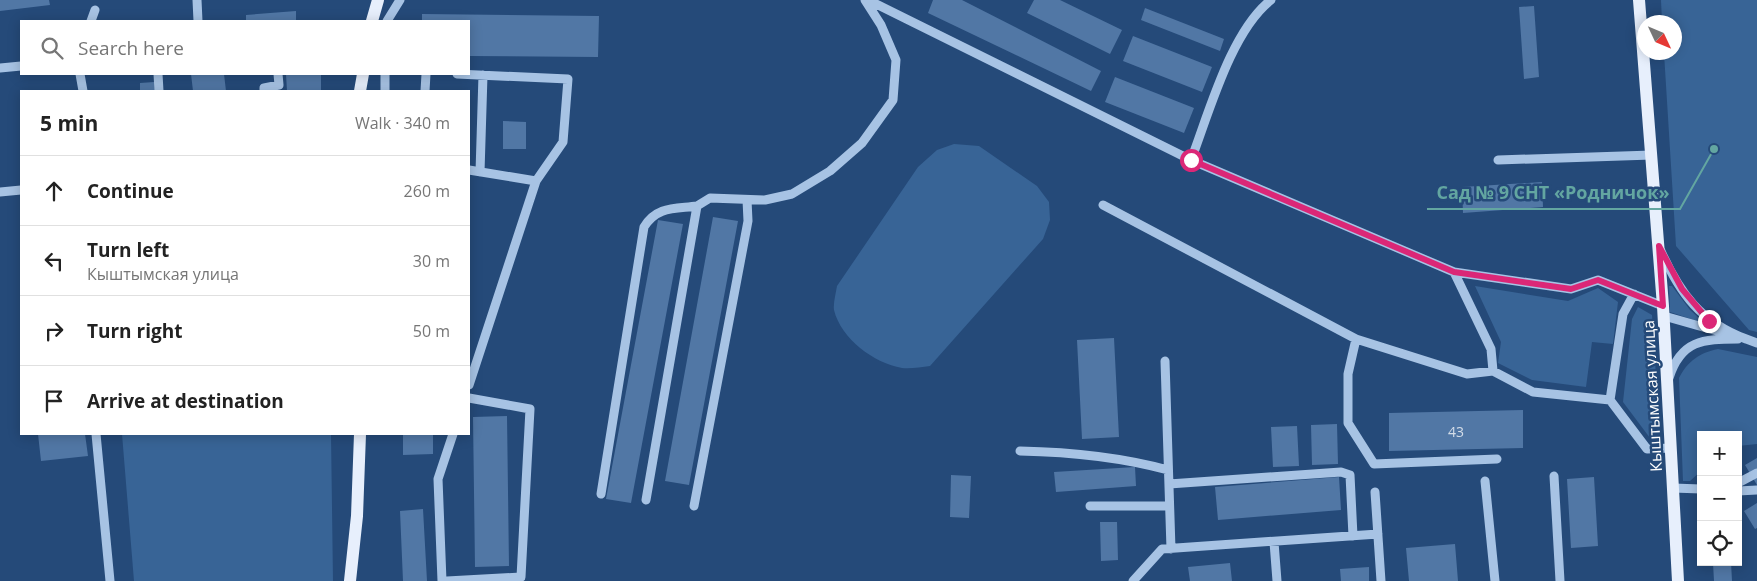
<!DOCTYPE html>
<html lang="en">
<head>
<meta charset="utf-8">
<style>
	:root { --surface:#fff; --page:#f6f6f6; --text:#222; --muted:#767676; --line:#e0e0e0 }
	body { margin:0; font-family:"Open Sans",sans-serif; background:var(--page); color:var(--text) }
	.controls { position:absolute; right:15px; bottom:15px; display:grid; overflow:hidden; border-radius:0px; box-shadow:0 2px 12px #0003 }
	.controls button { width:45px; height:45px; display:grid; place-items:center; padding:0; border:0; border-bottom:1px solid var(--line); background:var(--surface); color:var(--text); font:25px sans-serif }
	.compass { position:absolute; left:1637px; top:15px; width:45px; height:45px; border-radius:50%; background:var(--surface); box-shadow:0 2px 12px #0003; rotate:134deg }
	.stop { position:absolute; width:15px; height:15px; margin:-11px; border:4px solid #db2777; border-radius:50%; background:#fff }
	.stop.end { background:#db2777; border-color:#fff; box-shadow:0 1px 5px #0008 }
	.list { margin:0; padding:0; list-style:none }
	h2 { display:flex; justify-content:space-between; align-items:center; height:65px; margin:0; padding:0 20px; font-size:21px }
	h2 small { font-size:16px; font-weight:400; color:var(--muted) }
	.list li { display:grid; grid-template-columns:32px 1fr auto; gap:15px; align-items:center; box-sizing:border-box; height:70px; padding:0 20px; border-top:1px solid var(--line) }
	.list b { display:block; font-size:19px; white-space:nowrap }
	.list p { margin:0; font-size:16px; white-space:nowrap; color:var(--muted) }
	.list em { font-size:16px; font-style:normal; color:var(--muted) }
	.icon { flex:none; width:28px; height:28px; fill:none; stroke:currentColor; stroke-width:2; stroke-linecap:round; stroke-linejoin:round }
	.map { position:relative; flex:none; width:1757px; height:581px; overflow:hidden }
	.search { position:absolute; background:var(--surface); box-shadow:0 2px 12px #0003; left:20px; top:20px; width:450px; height:55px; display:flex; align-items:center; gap:12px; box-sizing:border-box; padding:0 18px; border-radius:0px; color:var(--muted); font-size:19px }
	.panel { position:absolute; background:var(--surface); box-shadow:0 2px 12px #0003; left:20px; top:90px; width:450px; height:345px; border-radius:0px }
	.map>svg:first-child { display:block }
	.green { fill:#386496 }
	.building { fill:#5177a5 }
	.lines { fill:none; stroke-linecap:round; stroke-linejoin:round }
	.minor { stroke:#a7c3e4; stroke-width:9 }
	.major { stroke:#e7effc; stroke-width:12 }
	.route { stroke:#db2777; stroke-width:6 }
	.labels { text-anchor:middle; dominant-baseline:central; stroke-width:5; stroke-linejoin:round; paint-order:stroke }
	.number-label { font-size:14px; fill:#d4dde8 }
	.street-label { font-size:16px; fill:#fff; stroke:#254a79 }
	.leader { fill:none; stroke:#63a6a1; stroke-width:2 }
	.callout-dot { fill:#63a6a1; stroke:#254a79; stroke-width:2 }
	.callout-label { font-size:18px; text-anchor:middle; font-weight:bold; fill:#63a6a1; stroke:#254a79; stroke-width:5; stroke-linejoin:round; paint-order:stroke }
</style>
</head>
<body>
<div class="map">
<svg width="1757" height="581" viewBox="0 0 1757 581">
	<rect width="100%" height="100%" fill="#254a79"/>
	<path class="green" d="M1661,0H1757V332L1749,330L1676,246L1664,53L1674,52V22H1662Z
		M954,144L979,146L1037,186L1049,202L1050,220L1043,239L930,366C921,367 911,369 902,368C874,363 841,339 834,310C833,303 836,293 837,286L918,167L937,150Z
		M1475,286L1568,301L1598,288L1618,302L1613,344L1592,342L1586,387L1532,380L1498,363L1501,342Z
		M1669,286H1672L1690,310L1700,319V322L1670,312Z
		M1638,307L1652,315L1660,437L1650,438L1623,402L1632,319Z
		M1718,349L1757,357V444L1738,446V435H1701V471L1690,481H1683L1679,378C1688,361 1699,353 1718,349Z
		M122,434H331L333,581H134Z"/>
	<path class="building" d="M0,0H49L50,5L0,11Z
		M933,0H962L1101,71L1091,91L928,13Z
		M1034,0H1060L1122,30L1110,54L1027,13Z
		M1534,6L1539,77L1524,79L1519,7Z
		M1145,8L1224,39L1220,51L1141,20Z
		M296,11V21H246V15Z
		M422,14L599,16L598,57L469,56V21H422Z
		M1133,36L1212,67L1202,92L1123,61Z
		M191,74H224L226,91H193Z
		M286,74H321V91H287Z
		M1115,77L1194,108L1184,133L1105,102Z
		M154,82L155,91H140V83Z
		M503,121L526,122V149H503Z
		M1542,182L1543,207L1463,213L1462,187Z
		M713,217L738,221L689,485L665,481Z
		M658,220L683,224L631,503L606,499Z
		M1114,338L1119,437L1082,439L1077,340Z
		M1523,410V448L1389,451V413Z
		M507,416L509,566L475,567L473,417Z
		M1337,424L1338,464L1312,465L1311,425Z
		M1297,426L1299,466L1273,467L1271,427Z
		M38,434H85L88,456L41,461Z
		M403,434H433V454L403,455Z
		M1757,458V485L1745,465Z
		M1135,467L1136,486L1056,492L1054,472Z
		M951,475L971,476L969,518L950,517Z
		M1339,477L1341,510L1218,520L1215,487Z
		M1594,477L1598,546L1571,548L1567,479Z
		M1757,503V528L1755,529L1744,511Z
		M423,509L427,581H403L400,511Z
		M1100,522H1117L1118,560L1101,561Z
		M1455,544L1458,581H1409L1406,548Z
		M1731,562L1732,581H1714L1713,563Z
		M1230,563L1232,581H1190L1188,567Z
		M1369,567V581H1341L1340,569Z"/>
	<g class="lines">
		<path class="minor" d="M197,0L198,21
			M868,0L1191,160L1454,272L1571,289L1598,280L1663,306
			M91,21L95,10
			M387,21L400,0
			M0,68L21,66
			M80,74L83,91
			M158,74L159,91
			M457,74L568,79L563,142L536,181L469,385
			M264,91V88L279,85L278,74
			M385,91V74
			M425,91L426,74
			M1191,160C1209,113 1231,31 1271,0
			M1498,160L1652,155
			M469,170L536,181
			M480,172L483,75
			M0,192L21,190
			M1103,205L1356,339L1467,374L1493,371L1533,392L1610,400L1647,449L1671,448
			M1661,251C1680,294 1701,322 1746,339
			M1454,272L1491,349L1493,371
			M1664,316L1724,333
			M1741,337L1757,343
			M1356,339L1348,374V423L1374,464L1497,459
			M1165,361L1171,549
			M1669,378C1681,340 1703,339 1738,339
			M1610,400L1623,314L1634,294
			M96,434L110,581
			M1020,451C1070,452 1120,457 1168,470
			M1554,476L1560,581
			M1485,481L1495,581
			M1738,483L1757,473
			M1169,484L1341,472L1350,475L1353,536
			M1673,488L1701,489
			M1738,491L1757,490
			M1375,492L1381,581
			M601,494L644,227C657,206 675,209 697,206
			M646,500L697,206L710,198L765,200L792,194L830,171L862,143L893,100L896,60L881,25L865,0
			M694,506L748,221L747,200
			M1090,506H1169
			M1274,542L1277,581
			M442,581L438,479L453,434
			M447,581L521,577L530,409L469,398
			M1133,581L1162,549L1378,534"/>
		<path class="major" d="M1639,0L1663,306L1678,581
			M372,21L378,0
			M360,91L363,74
			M350,581L357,516L360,434"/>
	</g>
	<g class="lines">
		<path class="route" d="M1191,160L1454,272L1571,289L1598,280L1663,306L1659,246L1682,289L1709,321"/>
	</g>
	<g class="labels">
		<g class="number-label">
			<text x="1456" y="431">43</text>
		</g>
		<g class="street-label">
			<text transform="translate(1652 396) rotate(-93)">Кыштымская улица</text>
		</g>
	</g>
	<path class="leader" d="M1714 149L1680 209H1427"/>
	<circle class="callout-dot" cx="1714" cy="149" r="5"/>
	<g class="callout-label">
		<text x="1553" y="199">Сад № 9 СНТ «Родничок»</text>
	</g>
</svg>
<div class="controls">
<button>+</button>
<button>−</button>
<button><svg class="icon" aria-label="locate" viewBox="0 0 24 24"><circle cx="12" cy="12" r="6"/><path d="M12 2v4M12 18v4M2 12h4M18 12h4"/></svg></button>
</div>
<svg class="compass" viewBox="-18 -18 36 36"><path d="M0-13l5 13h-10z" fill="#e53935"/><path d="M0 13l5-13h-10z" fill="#767676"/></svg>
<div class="stop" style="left:1191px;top:160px"></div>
<div class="stop end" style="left:1709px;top:321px"></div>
<div class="search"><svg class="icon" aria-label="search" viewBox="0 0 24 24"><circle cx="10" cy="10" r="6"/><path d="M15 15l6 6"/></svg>Search here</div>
<section class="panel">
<h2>5 min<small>Walk · 340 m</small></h2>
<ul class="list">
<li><svg class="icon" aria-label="ahead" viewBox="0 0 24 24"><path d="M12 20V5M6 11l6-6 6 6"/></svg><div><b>Continue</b></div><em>260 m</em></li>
<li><svg class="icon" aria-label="left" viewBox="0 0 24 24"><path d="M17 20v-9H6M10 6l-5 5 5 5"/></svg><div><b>Turn left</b><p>Кыштымская улица</p></div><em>30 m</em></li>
<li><svg class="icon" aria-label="right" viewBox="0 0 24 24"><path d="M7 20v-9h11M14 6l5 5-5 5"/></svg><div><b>Turn right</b></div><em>50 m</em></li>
<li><svg class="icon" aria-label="arrive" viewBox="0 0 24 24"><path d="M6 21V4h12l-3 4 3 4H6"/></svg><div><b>Arrive at destination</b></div></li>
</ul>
</section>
</div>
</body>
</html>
